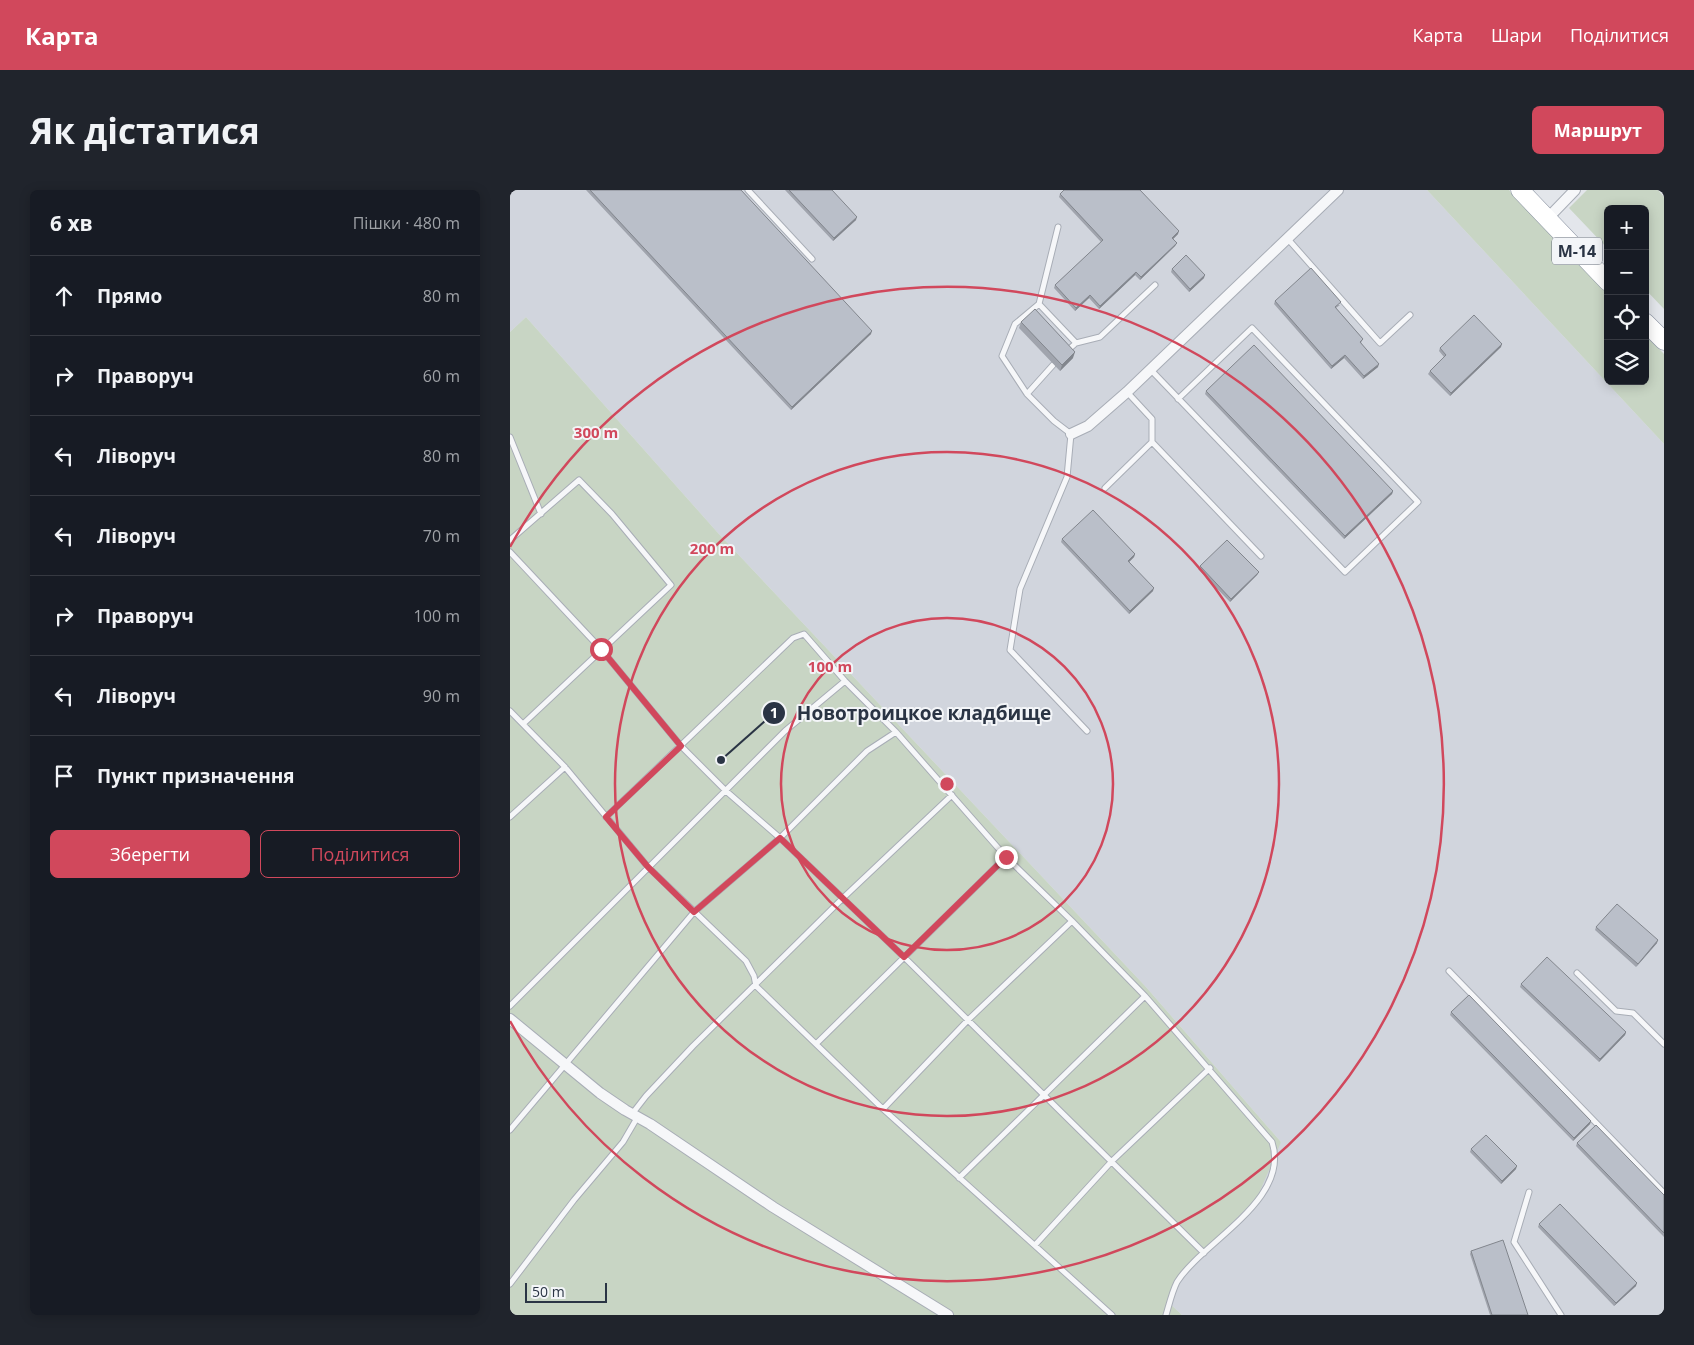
<!DOCTYPE html>
<html lang="uk">
<head>
<meta charset="utf-8">
<style>
	:root { --surface:#171b24; --page:#20242c; --text:#f1f3f6; --muted:#9ea1a6; --line:#363941; --accent:#d1485c }
	body { margin:0; font-family:"Open Sans",sans-serif; background:var(--page); color:var(--text) }
	.controls { position:absolute; right:15px; top:15px; display:grid; overflow:hidden; border-radius:8px; box-shadow:0 2px 12px #0003 }
	.controls button { width:45px; height:45px; display:grid; place-items:center; padding:0; border:0; border-bottom:1px solid var(--line); background:var(--surface); color:var(--text); font:25px sans-serif }
	.scale { position:absolute; left:15px; bottom:12px; width:82px; box-sizing:border-box; padding-left:5px; border:2px solid #2a3444; border-top:0; font-size:14px; line-height:18px; white-space:nowrap; color:#2a3444; -webkit-text-stroke:4px #f3f5f8; paint-order:stroke }
	.stop { position:absolute; width:15px; height:15px; margin:-11px; border:4px solid #d1485c; border-radius:50%; background:#fff }
	.stop.end { background:#d1485c; border-color:#fff; box-shadow:0 1px 5px #0008 }
	.list { margin:0; padding:0; list-style:none }
	h2 { display:flex; justify-content:space-between; align-items:center; height:65px; margin:0; padding:0 20px; font-size:21px }
	h2 small { font-size:16px; font-weight:400; color:var(--muted) }
	.list li { display:grid; grid-template-columns:32px 1fr auto; gap:15px; align-items:center; box-sizing:border-box; height:80px; padding:0 20px; border-top:1px solid var(--line) }
	.list b { display:block; font-size:19px; white-space:nowrap }
	.list em { font-size:16px; font-style:normal; color:var(--muted) }
	.actions { display:flex; gap:10px; padding:15px 20px }
	.actions a { flex:1; padding:11px 0; border:1px solid var(--accent); border-radius:8px; text-align:center; font-size:18px; color:var(--accent) }
	.actions .main { background:var(--accent); color:#fff }
	.icon { flex:none; width:28px; height:28px; fill:none; stroke:currentColor; stroke-width:2; stroke-linecap:round; stroke-linejoin:round }
	.map { position:relative; flex:none; width:1154px; height:1125px; overflow:hidden; border-radius:8px }
	header { display:flex; align-items:center; gap:30px; box-sizing:border-box; height:70px; padding:0 25px; background:var(--accent); color:#fff }
	header strong { font-size:24px }
	nav { display:flex; gap:28px; margin-inline-start:auto; font-size:18px }
	.intro { display:flex; align-items:center; justify-content:space-between; box-sizing:border-box; height:120px; padding:0 30px }
	h1 { margin:0; font-size:35px }
	.button { padding:12px 22px; border-radius:8px; background:var(--accent); color:#fff; font-size:18px; font-weight:700 }
	main { display:flex; gap:30px; padding:0 30px }
	aside { flex:1; background:var(--surface); border-radius:8px; box-shadow:0 2px 12px #0003 }
	.map>svg:first-child { display:block }
	.built { fill:#d1d5dd }
	.green { fill:#c8d5c4 }
	.lines { fill:none; stroke-linecap:round; stroke-linejoin:round }
	.service-casing { stroke:#a8adb6; stroke-width:7 }
	.minor-casing { stroke:#a8adb6; stroke-width:12 }
	.trunk-casing { stroke:#8a93a2; stroke-width:19 }
	.service { stroke:#f6f7f9; stroke-width:5 }
	.minor { stroke:#f6f7f9; stroke-width:10 }
	.trunk { stroke:#fff; stroke-width:18 }
	.wall { fill:#a0a4ad }
	.shaded-wall { fill:#82868d }
	.building { fill:#babfc9; stroke:#82868d }
	.route { stroke:#d1485c; stroke-width:6 }
	.ring { fill:none; stroke:#d1485c; stroke-width:2.5 }
	.labels { text-anchor:middle; dominant-baseline:central; stroke-width:4; stroke-linejoin:round; paint-order:stroke }
	.shield { fill:#f3f5f8; stroke:#666e7a; stroke-width:1 }
	.shield-label { font-size:16px; font-weight:bold; fill:#2a3444 }
	.centre { fill:#d1485c; stroke:#f3f5f8; stroke-width:2.5 }
	.ring-label { font-size:15px; text-anchor:middle; font-weight:bold; fill:#d1485c; stroke:#f3f5f8; stroke-width:4; stroke-linejoin:round; paint-order:stroke }
	.leader { fill:none; stroke:#2a3444; stroke-width:2 }
	.callout-dot { fill:#2a3444; stroke:#f3f5f8; stroke-width:2 }
	.mark-label { font-size:15px; text-anchor:middle; font-weight:bold; fill:#fff }
	.callout-label { font-size:19px; text-anchor:middle; font-weight:bold; fill:#2a3444; stroke:#f3f5f8; stroke-width:4; stroke-linejoin:round; paint-order:stroke }
</style>
</head>
<body>
<header>
<strong>Карта</strong>
<nav><a>Карта</a><a>Шари</a><a>Поділитися</a></nav>
</header>
<div class="intro"><h1>Як дістатися</h1><a class="button">Маршрут</a></div>
<main>
<aside>
<h2>6 хв<small>Пішки · 480 m</small></h2>
<ul class="list">
<li><svg class="icon" aria-label="ahead" viewBox="0 0 24 24"><path d="M12 20V5M6 11l6-6 6 6"/></svg><div><b>Прямо</b></div><em>80 m</em></li>
<li><svg class="icon" aria-label="right" viewBox="0 0 24 24"><path d="M7 20v-9h11M14 6l5 5-5 5"/></svg><div><b>Праворуч</b></div><em>60 m</em></li>
<li><svg class="icon" aria-label="left" viewBox="0 0 24 24"><path d="M17 20v-9H6M10 6l-5 5 5 5"/></svg><div><b>Ліворуч</b></div><em>80 m</em></li>
<li><svg class="icon" aria-label="left" viewBox="0 0 24 24"><path d="M17 20v-9H6M10 6l-5 5 5 5"/></svg><div><b>Ліворуч</b></div><em>70 m</em></li>
<li><svg class="icon" aria-label="right" viewBox="0 0 24 24"><path d="M7 20v-9h11M14 6l5 5-5 5"/></svg><div><b>Праворуч</b></div><em>100 m</em></li>
<li><svg class="icon" aria-label="left" viewBox="0 0 24 24"><path d="M17 20v-9H6M10 6l-5 5 5 5"/></svg><div><b>Ліворуч</b></div><em>90 m</em></li>
<li><svg class="icon" aria-label="arrive" viewBox="0 0 24 24"><path d="M6 21V4h12l-3 4 3 4H6"/></svg><div><b>Пункт призначення</b></div></li>
</ul>
<div class="actions"><a class="main">Зберегти</a><a>Поділитися</a></div>
</aside>
<div class="map">
<svg width="1154" height="1125" viewBox="0 0 1154 1125">
	<rect width="100%" height="100%" fill="#e3e6eb"/>
	<path class="built" d="M0,0H917L1154,254V1125H672L657,1111L663,1095L691,1063L771,952L636,797L208,343L16,127L0,142Z"/>
	<path class="green" d="M917,0H999L1098,104V191H1135V144L1154,164V254Z
		M1077,0H1148L1154,7V119L1135,99V19H1098V59L1059,18Z
		M16,127L208,343L636,797L771,952L747,1008L691,1063L663,1095L657,1111L672,1125H0V142Z"/>
	<g class="lines">
		<g class="service-casing">
			<path id="service" d="M238,0L302,69
				M777,48L870,153L900,125
				M529,114L566,153
				M557,161L566,153L590,147L645,95
				M543,175L517,204L492,166L505,134L529,114L548,37
				M641,180L835,382L908,312L742,138L668,209
				M517,204L544,231L561,244L557,287L510,399L500,460L577,541
				M0,247L31,324
				M642,252L751,366
				M595,298L642,252V229L617,202
				M0,350L69,290L102,324L161,395L13,534
				M0,362L91,459L171,556L216,601L270,648L394,767L694,1063
				M0,521L55,577L138,677L236,771L244,786L246,796L373,919L602,1125
				M0,627L55,577
				M96,627L283,448L294,444L335,491L386,542L496,667L562,731L635,806L762,952C781,1010 693,1051 667,1092C662,1102 659,1115 656,1125
				M939,781L1154,1003
				M1067,783L1106,821L1123,823L1154,854
				M0,816L275,541L335,491
				M307,853L496,667
				M373,919L458,830L562,731
				M122,924L136,906L183,856L333,708L442,605
				M0,940L184,722L270,648L357,561L386,542
				M449,988L635,806
				M1019,1002L1004,1052L1051,1125
				M525,1055L602,971L700,878
				M0,1094L64,1010L113,952L127,928"/>
		</g>
		<g class="minor-casing">
			<path id="minor" d="M1037,29L1065,0
				M561,244L578,236L617,202L828,0
				M0,829L90,903L115,920L140,934L263,1017L438,1125"/>
		</g>
		<g class="trunk-casing">
			<path id="trunk" d="M1010,0L1098,92
				M1135,132L1154,151"/>
		</g>
		<use href="#service" class="service"/>
		<use href="#minor" class="minor"/>
		<use href="#trunk" class="trunk"/>
	</g>
	<path class="wall" d="M76,0H231L361,144L281,220Z
		M275,0H322L346,30L323,51Z
		M550,4L668,44L663,49L667,53L665,56L630,90L625,85L589,119L579,108L565,121L544,98L545,95L591,52L549,7Z
		M662,79L694,88L679,102L661,82Z
		M765,111L830,115L826,118L853,149L851,153L868,177L853,189L834,168L821,179L764,114Z
		M511,132L563,168L550,181L509,138Z
		M991,157L940,206L918,184L920,181L934,167L929,161L930,158Z
		M696,201L883,301L882,304L834,349L695,204Z
		M552,349L625,364L624,367L619,372L643,401L619,424L551,352Z
		M690,376L749,382L747,385L720,412L688,379Z
		M1086,737L1147,753L1126,777L1085,740Z
		M1011,794L1116,842L1115,845L1089,872L1010,797Z
		M941,822L1081,931L1080,934L1063,951L940,825Z
		M1067,953L1154,1005V1047L1066,956Z
		M961,959L1006,979L991,994L960,962Z
		M1029,1034L1126,1096L1104,1116L1028,1037Z
		M961,1061L1018,1125H980L960,1064Z"/>
	<path class="shaded-wall" d="M347,27L346,30L323,51L324,48Z
		M669,41L668,44L661,51L662,48Z
		M667,53L665,56L630,90L631,87Z
		M626,82L625,85L589,119L590,116Z
		M695,85L694,88L679,102L680,99Z
		M580,105L579,108L565,121L566,118Z
		M362,141L361,144L281,220L282,217Z
		M992,154L991,157L940,206L941,203Z
		M565,162L563,168L550,181L552,175Z
		M835,165L834,168L821,179L822,176Z
		M869,174L868,177L853,189L854,186Z
		M883,301L882,304L834,349L835,346Z
		M625,364L624,367L617,374L618,371Z
		M749,382L747,385L720,412L721,409Z
		M644,398L643,401L619,424L620,421Z
		M1148,750L1147,753L1126,777L1128,774Z
		M1116,842L1115,845L1089,872L1090,869Z
		M1081,931L1080,934L1063,951L1064,948Z
		M1007,976L1006,979L991,994L992,991Z
		M1127,1093L1126,1096L1104,1116L1106,1113Z"/>
	<path class="building" d="M80,0H231L362,141L282,217Z
		M279,0H322L347,27L324,48Z
		M554,0H630L669,41L662,48L667,53L631,87L626,82L590,116L580,105L566,118L545,95L593,50L550,4Z
		M676,65L695,85L680,99L662,79Z
		M801,78L831,112L825,117L853,149L850,152L869,174L854,186L835,165L822,176L765,111Z
		M525,119L565,162L552,175L511,132Z
		M964,125L992,154L941,203L920,181L936,165L930,158Z
		M744,155L883,301L835,346L696,201Z
		M583,320L625,364L618,371L644,398L620,421L552,349Z
		M717,350L749,382L721,409L690,376Z
		M1107,714L1148,750L1128,774L1086,737Z
		M1037,767L1116,842L1090,869L1011,794Z
		M959,805L1081,931L1064,948L941,822Z
		M1086,935L1154,1005V1043L1067,953Z
		M976,945L1007,976L992,991L961,959Z
		M1050,1014L1127,1093L1106,1113L1029,1034Z
		M993,1050L1018,1125H982L961,1061Z"/>
	<g class="lines">
		<path class="route" d="M91,459L171,556L96,627L138,677L184,722L270,648L394,767L496,667"/>
	</g>
	<g class="ring">
		<circle cx="437" cy="594" r="166"/>
		<circle cx="437" cy="594" r="332"/>
		<path d="M0 357A497 497 0 1 1 0 831"/>
	</g>
	<g class="labels">
		<rect class="shield" x="1042" y="47.5" width="50" height="27" rx="4"/>
		<g class="shield-label">
			<text x="1067" y="61">М-14</text>
		</g>
	</g>
	<circle cx="437" cy="594" r="8" class="centre"/>
	<g class="ring-label">
		<text x="86" y="248">300 m</text>
		<text x="202" y="364">200 m</text>
		<text x="320" y="482">100 m</text>
	</g>
	<path class="leader" d="M211 570L264 523"/>
	<g class="callout-dot">
		<circle cx="211" cy="570" r="5"/>
		<circle cx="264" cy="523" r="12"/>
	</g>
	<g class="mark-label">
		<text x="264" y="528">1</text>
	</g>
	<g class="callout-label">
		<text x="414" y="530">Новотроицкое кладбище</text>
	</g>
</svg>
<div class="controls">
<button>+</button>
<button>−</button>
<button><svg class="icon" aria-label="locate" viewBox="0 0 24 24"><circle cx="12" cy="12" r="6"/><path d="M12 2v4M12 18v4M2 12h4M18 12h4"/></svg></button>
<button><svg class="icon" aria-label="layers" viewBox="0 0 24 24"><path d="M12 4l9 5-9 5-9-5zM3 14l9 5 9-5"/></svg></button>
</div>
<div class="scale">50 m</div>
<div class="stop" style="left:91px;top:459px"></div>
<div class="stop end" style="left:496px;top:667px"></div>
</div>
</main>
</body>
</html>
